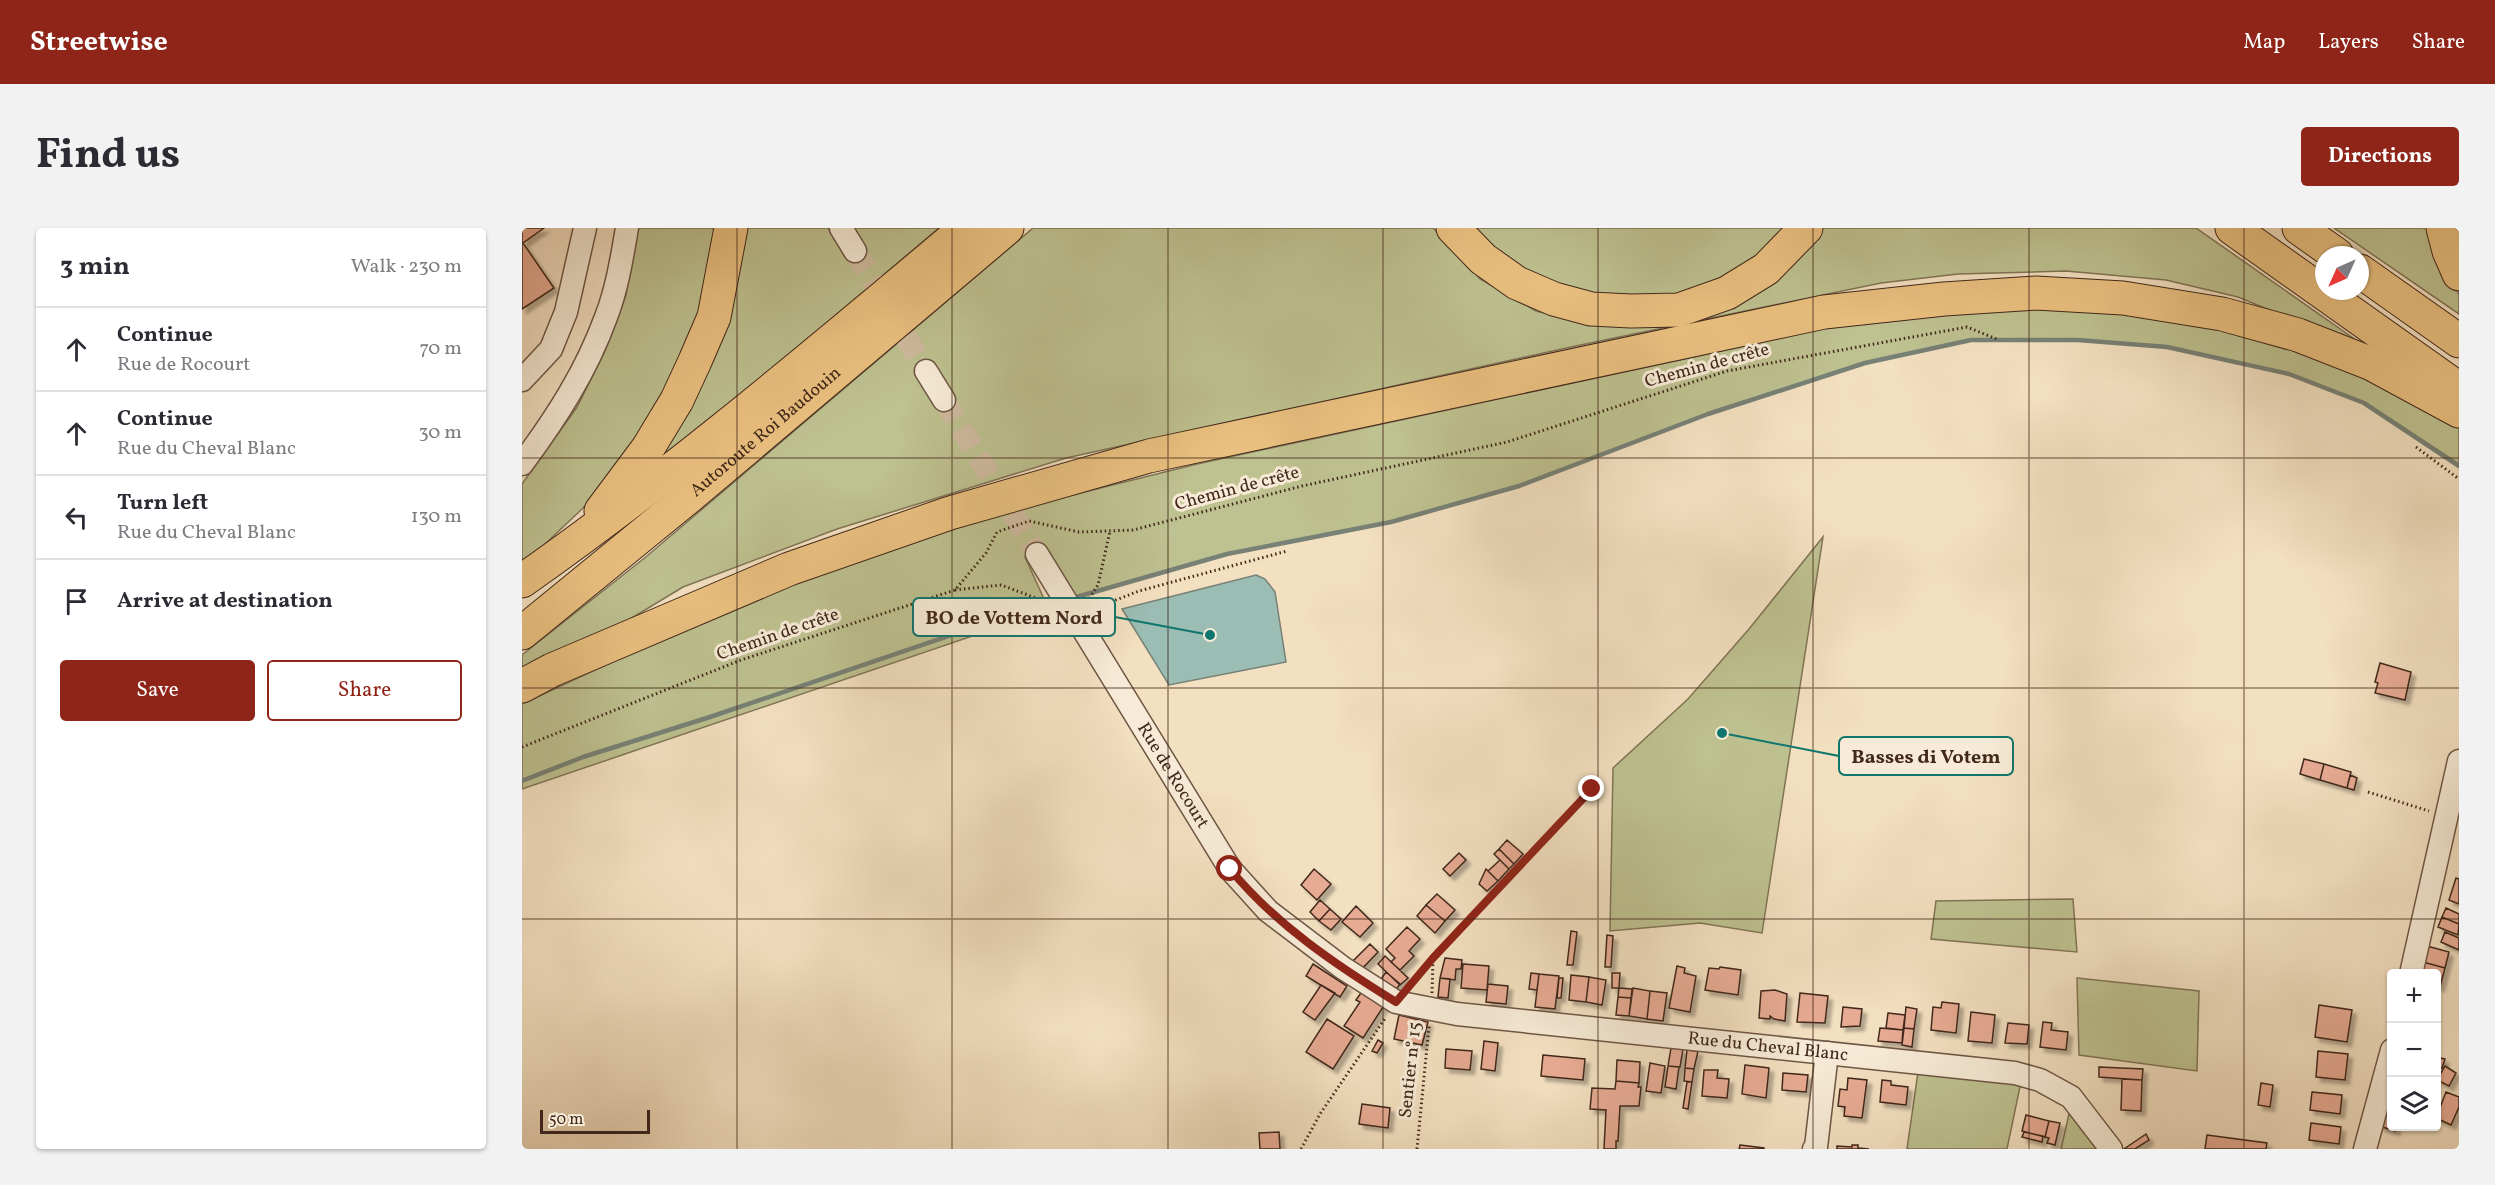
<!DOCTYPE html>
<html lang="en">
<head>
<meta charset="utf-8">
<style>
	:root { --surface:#fff; --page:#f2f2f3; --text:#2b2b33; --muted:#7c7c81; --line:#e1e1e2; --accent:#8f2418 }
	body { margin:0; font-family:Vollkorn,serif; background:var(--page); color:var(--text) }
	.controls { position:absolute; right:18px; bottom:18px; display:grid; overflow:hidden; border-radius:6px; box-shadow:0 2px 4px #0004 }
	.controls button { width:54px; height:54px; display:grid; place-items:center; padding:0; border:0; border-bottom:2px solid var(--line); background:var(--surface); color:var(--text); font:30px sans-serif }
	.compass { position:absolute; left:1793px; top:18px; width:54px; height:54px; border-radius:50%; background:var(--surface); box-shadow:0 2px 4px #0004; rotate:225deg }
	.scale { position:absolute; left:18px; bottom:15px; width:110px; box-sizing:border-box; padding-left:6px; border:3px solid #41281a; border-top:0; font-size:16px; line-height:21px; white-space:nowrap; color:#41281a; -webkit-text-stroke:4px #f7ebd7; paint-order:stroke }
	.stop { position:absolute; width:18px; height:18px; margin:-14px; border:4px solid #8f2418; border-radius:50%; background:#fff }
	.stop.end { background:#8f2418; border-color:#fff; box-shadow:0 2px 6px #0008 }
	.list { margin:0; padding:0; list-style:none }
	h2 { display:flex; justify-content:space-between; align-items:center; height:78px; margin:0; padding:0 24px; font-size:26px }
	h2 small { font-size:20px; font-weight:400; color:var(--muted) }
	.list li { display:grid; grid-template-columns:39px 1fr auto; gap:18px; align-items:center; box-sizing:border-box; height:84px; padding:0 24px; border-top:2px solid var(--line) }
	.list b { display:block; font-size:22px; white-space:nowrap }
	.list p { margin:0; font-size:20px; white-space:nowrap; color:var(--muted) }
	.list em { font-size:20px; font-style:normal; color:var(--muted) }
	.actions { display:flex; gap:12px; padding:18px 24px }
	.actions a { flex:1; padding:14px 0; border:2px solid var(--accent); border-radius:6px; text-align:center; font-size:21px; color:var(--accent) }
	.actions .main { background:var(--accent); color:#fff }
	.icon { flex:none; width:33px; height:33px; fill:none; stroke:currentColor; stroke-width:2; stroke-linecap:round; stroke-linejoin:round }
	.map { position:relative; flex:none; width:1937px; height:921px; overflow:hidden; border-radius:6px }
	header { display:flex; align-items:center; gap:36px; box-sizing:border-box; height:84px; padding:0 30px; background:var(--accent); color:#fff }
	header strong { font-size:28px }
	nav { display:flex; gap:33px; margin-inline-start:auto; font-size:21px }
	.intro { display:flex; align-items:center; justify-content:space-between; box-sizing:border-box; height:144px; padding:0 36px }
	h1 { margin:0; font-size:42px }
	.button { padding:15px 27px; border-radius:6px; background:var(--accent); color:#fff; font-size:21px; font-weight:700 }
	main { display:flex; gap:36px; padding:0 36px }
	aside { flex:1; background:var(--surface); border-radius:6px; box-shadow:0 2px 4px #0004 }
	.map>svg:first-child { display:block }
	.green { fill:#bec190; stroke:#807455; stroke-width:1.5 }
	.water { fill:#9bbdb4; stroke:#778176; stroke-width:1.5 }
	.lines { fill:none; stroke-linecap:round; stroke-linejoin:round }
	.stream { stroke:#778176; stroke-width:4.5 }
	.building { fill:#e7ab93; stroke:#41281a; stroke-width:1.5; filter:url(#shadow) }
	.minor-tunnel { stroke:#cfbba0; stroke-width:22; stroke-dasharray:22 11; stroke-linecap:butt }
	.minor-casing { stroke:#6e5644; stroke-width:25 }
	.highway-casing { stroke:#41281a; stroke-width:35 }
	.path { stroke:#41281a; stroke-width:3; stroke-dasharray:1.5 3; stroke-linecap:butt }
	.minor { stroke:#f7ebd7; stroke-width:22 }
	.highway { stroke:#eac080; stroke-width:33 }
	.route { stroke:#8f2418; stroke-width:8 }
	.grid { fill:none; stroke:#41281a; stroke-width:1.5; stroke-opacity:0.55 }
	.labels { text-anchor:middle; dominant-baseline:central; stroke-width:6; stroke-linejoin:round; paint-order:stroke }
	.street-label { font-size:18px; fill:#41281a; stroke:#f7ebd7 }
	.leader { fill:none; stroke:#0f766e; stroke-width:2 }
	.callout-dot { fill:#0f766e; stroke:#f7ebd7; stroke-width:2 }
	.callout { fill:#f7ebd7; stroke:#0f766e; stroke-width:2 }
	.callout-label { font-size:20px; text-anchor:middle; font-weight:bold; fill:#41281a }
</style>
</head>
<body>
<header>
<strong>Streetwise</strong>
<nav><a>Map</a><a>Layers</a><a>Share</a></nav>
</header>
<div class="intro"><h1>Find us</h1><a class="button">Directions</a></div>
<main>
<aside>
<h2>3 min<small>Walk · 230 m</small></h2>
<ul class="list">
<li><svg class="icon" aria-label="ahead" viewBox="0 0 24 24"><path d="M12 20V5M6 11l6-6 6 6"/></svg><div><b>Continue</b><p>Rue de Rocourt</p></div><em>70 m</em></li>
<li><svg class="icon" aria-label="ahead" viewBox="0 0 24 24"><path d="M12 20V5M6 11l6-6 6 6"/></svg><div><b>Continue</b><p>Rue du Cheval Blanc</p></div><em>30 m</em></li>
<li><svg class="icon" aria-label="left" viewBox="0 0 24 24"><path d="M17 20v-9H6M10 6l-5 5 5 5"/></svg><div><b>Turn left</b><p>Rue du Cheval Blanc</p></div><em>130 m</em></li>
<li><svg class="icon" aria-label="arrive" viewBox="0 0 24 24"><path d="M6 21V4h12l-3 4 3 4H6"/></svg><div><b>Arrive at destination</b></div></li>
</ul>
<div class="actions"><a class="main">Save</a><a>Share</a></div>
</aside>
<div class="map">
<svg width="1937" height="921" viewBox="0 0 1937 921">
	<defs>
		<filter id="shadow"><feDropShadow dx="4.5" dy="4.5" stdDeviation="1.5" flood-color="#0004"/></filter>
	</defs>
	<rect width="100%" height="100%" fill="#f3e0c1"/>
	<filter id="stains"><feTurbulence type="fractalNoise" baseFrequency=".00333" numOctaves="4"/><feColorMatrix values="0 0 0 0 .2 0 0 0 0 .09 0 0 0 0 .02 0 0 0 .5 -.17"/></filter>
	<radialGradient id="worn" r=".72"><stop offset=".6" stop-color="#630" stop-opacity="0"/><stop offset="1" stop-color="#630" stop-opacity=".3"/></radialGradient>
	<path class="green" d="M115,0H196L187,52L164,124L93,245L60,281L22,317L0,334V256L55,179L83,123L104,67Z
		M215,0H306L325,31L340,20L328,0H417L257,135L110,252Z
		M511,0H911L958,51L1014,83L1070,97H1137L1299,0H1674L1854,126L1716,69L1644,52L1544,43L1436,46L1359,55L1049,119L544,230L315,301L161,359L85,405L0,445V427L125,328Z
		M938,0H1270L1258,14L1174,67L1046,71Z
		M1812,0H1912L1937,67V86Z
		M1505,78L1591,80L1774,117L1937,196V236L1842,174L1767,145L1645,118L1552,111L1449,112L1343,135L1186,186L997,258L869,294L705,326L551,370L523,322L503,329L527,382L0,561V476L150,406L286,349L409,307L534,271L675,236L1319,97Z
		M1301,309L1240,705L1178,695L1088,703L1091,540L1166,471L1227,401Z
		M1551,671L1555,724L1409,711L1414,673Z
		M1555,750L1677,763L1675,843L1557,827Z
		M1396,844L1499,854L1485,921H1385Z
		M1547,886L1567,905L1579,921H1539Z"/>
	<path class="water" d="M734,347L743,351L753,364L764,434L647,457L600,381Z"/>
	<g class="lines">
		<path class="stream" d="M551,370L705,326L869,294L997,258L1186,186L1343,135L1449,112H1556L1645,119L1767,146L1842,175L1937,238
			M0,553L61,529L188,489L503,382"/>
	</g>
	<path class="building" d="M0,0H22L1,15L32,60L0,81Z
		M1858,435L1889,444L1883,472L1853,465L1856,455L1853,454Z
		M1782,531L1802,536L1798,552L1778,546Z
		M1802,536L1829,544L1825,560L1798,552Z
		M1828,547L1835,550L1832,562L1825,560Z
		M985,612L1001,626L992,636L977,621Z
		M977,621L992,636L987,641L972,626Z
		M937,625L944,632L928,648L921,641Z
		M978,632L987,641L976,653L966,643Z
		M792,641L809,656L795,672L779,657Z
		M964,641L976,653L965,663L957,656Z
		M1934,650L1937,651V676L1927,672Z
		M915,666L933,682L923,693L904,677Z
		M798,672L808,681L797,693L788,684Z
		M904,677L923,693L913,705L895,688Z
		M834,678L851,695L838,709L820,694Z
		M1924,680L1937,686V696L1920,689Z
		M808,681L819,691L809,702L797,693Z
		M1920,689L1937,696L1936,707L1916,699Z
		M885,699L898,711L887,723L892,728L878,742L869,734L873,730L864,721Z
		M1049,703L1055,704L1051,737H1045Z
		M1923,704L1937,710V722L1919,714Z
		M1085,707L1091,708L1089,739H1083Z
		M848,716L856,724L837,744L827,737Z
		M1905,718L1927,724L1923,740L1901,734Z
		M863,728L886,750L878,757L856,736Z
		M923,730L940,732L939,741H934L933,752L918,750Z
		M1901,734L1923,740L1918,759L1914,758V746H1898Z
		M791,736L825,758L818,769L784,748Z
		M941,736L967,738L965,762L939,760Z
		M1155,738L1163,740L1162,745L1174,748L1168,784L1147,780Z
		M1198,739L1219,742L1216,767L1183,762L1187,740L1197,741Z
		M864,744L878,756L872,765L856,755Z
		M1009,745L1017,746L1015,762L1007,761Z
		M1090,745H1098L1097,760H1090Z
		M1017,746L1037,748L1033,781L1013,779Z
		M1049,747L1067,749L1064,774L1047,772Z
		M1067,749L1084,752L1080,777L1064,774Z
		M918,750L928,751L926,770L916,769Z
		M1037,750H1041L1039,770H1035Z
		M966,756L986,758L984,776L964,774Z
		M799,757L813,765L793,792L781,784Z
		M1097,760L1110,761L1109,770L1096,769Z
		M1111,760L1128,763L1125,791L1107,788Z
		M841,762L863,776L841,810L822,798L838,774L834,772Z
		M1253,762L1265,766L1263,793L1252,791L1248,788V791L1237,790L1239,763Z
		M1128,763L1145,765L1141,793L1125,791Z
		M1278,765L1306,768L1303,795L1275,794Z
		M1096,769L1109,770L1107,788L1094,787Z
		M1420,774L1437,776L1434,805L1409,802L1411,779L1419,780Z
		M1797,777L1830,782L1825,814L1793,809Z
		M1321,779L1340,781L1338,798L1319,799Z
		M1384,779L1395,781L1392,801L1382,800Z
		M1449,784L1473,787L1470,815L1446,813Z
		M1366,785L1383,787L1381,802L1364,800Z
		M877,787L906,794L900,817L872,811Z
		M805,791L832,808L811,841L784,824Z
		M1521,794L1530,795L1529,802L1546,804L1544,822L1518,819Z
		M1486,795L1507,797L1505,816L1483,815Z
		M1358,800L1381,802L1380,815L1356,813Z
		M1382,800L1392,801L1390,819L1380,817Z
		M856,812L861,815L855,825L850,823Z
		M962,813L976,815L973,843L959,841Z
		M1149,820L1161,821L1158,839L1146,838Z
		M924,821L950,823L948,842L923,840Z
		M1165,822L1176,823L1172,841L1163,840Z
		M1796,823L1826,826L1823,852L1794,849Z
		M1021,827L1063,831L1061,852L1019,848Z
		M1914,829L1923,831L1920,840L1914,839Z
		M1095,832L1118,834L1117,855L1094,853Z
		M1128,835L1143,838L1139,865L1124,863Z
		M1223,837L1247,840L1244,870L1220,866Z
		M1146,838L1157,839L1154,861L1143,859Z
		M1923,838L1934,845L1927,858L1915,852Z
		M1577,839L1621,841L1620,852L1577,849Z
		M1163,840L1172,841L1170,854L1162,853Z
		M1182,842H1196L1195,850L1207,851L1205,870L1180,868Z
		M1261,845L1286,847L1284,864L1260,862Z
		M1326,850L1345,852L1340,890L1322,888L1323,879L1316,878L1318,861L1325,862Z
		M1600,851L1620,852L1619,883L1599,882Z
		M1360,852L1369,853V857L1386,859L1384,877L1358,874Z
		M1094,853L1117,855L1116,859H1119L1117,878H1098L1096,913H1094V921H1082L1084,882L1068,881L1070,860L1093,861Z
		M1165,854H1170L1166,881L1161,880Z
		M1739,855L1751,857L1748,879L1736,877Z
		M1790,864L1820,867L1818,886L1788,882Z
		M1924,864L1937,869V879L1929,897L1914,890Z
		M840,876L868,880L866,900L837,896Z
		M1863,880L1870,882V898H1874L1873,903L1857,898Z
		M1504,887L1527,893L1523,909L1500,903Z
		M1527,893L1538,895L1533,917L1525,915L1527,910L1523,909Z
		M1789,895L1819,899L1817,916L1787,912Z
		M757,904L758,921H738L737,905Z
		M1502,904L1521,908L1520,914L1500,909Z
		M1624,906L1627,912L1613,921H1602Z
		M1685,907L1745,915L1744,921H1683Z
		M1218,917L1242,920V921H1217Z
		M1330,917H1336V920L1347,921H1315V918L1330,919Z"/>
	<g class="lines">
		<path class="minor-tunnel" d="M333,23L404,143
			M422,172L515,326"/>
		<g class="minor-casing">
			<g id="minor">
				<path d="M319,0L333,23"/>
				<path d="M404,143L422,172"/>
				<path d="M0,152L29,121L44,84L63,0"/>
				<path d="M0,236C34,190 64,144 84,89C95,61 100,29 105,0"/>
				<path id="s1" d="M515,326L708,641L746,683L821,740L854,761L874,774L935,786L1493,845L1518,852L1549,869L1589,921"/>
				<path d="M1889,746L1937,533"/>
				<path d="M1292,921L1294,919L1305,825"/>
				<path d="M1843,921L1870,822"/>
			</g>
		</g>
		<g class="highway-casing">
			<g id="highway">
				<path d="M931,0L961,31L995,55L1032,71L1069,81L1109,83L1157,82L1205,65L1244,41L1284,0"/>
				<path d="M1710,0L1937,161"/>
				<path d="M1777,0L1815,27"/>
				<path d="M1921,0L1927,23L1937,46"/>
				<path d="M1838,43L1937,113"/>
				<path d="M79,283L126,220L155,172L173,133L192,89L209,0"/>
				<path d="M0,353C155,244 299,121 444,0"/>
				<path id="s2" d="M0,405L169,267L485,0"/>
				<path d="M0,458L30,442L267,341L428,285L627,228L1302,84L1422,71L1514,65L1601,70L1700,86L1776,107L1850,136L1937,183"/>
			</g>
		</g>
		<path class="path" d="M1894,219L1937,251
			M433,362L479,357L522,373
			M565,374L576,357L588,303
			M567,378L586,375L617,363L765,323
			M0,519L219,432L433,362L464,325L475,304L507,293L557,304L611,302L780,258L985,214L1205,143L1445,99L1477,112
			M1846,564L1907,583
			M888,758L1070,561
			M910,765L911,732
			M779,921L798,886L864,789
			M895,921L907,798"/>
		<use href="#minor" class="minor"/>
		<use href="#highway" class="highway"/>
	</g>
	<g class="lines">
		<path class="route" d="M708,641C753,696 814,737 874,774L911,730L1070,561"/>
	</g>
	<path class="grid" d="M215,0V921M430,0V921M646,0V921M861,0V921M1076,0V921M1291,0V921M1507,0V921M1722,0V921M0,230H1937M0,460H1937M0,691H1937"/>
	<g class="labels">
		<g class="street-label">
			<text transform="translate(1185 138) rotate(-15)">Chemin de crête</text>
			<text stroke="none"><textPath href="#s2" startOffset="316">Autoroute Roi Baudouin</textPath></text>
			<text transform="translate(715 261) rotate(-15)">Chemin de crête</text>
			<text transform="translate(256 407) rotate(-19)">Chemin de crête</text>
			<text stroke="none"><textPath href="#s1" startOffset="260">Rue de Rocourt</textPath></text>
			<text stroke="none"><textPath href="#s1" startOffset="958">Rue du Cheval Blanc</textPath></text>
			<text transform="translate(889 842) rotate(-84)">Sentier n° 15</text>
		</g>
	</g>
	<path class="leader" d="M688 407L593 389M1200 505L1317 528"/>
	<g class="callout-dot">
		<circle cx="688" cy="407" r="6"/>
		<circle cx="1200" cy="505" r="6"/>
	</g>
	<g class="callout">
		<rect x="391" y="370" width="202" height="38" rx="6"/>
		<rect x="1317" y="509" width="174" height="38" rx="6"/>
	</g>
	<g class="callout-label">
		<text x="492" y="396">BO de Vottem Nord</text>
		<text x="1404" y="535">Basses di Votem</text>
	</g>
	<rect width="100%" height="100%" filter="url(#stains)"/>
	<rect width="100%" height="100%" fill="url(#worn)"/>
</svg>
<div class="controls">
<button>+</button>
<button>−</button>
<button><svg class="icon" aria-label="layers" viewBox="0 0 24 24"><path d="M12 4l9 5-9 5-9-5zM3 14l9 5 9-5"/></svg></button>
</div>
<svg class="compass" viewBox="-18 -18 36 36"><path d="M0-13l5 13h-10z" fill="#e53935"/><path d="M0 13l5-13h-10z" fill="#7c7c81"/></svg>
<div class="scale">50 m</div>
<div class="stop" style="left:708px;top:641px"></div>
<div class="stop end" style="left:1070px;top:561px"></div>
</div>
</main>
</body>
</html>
